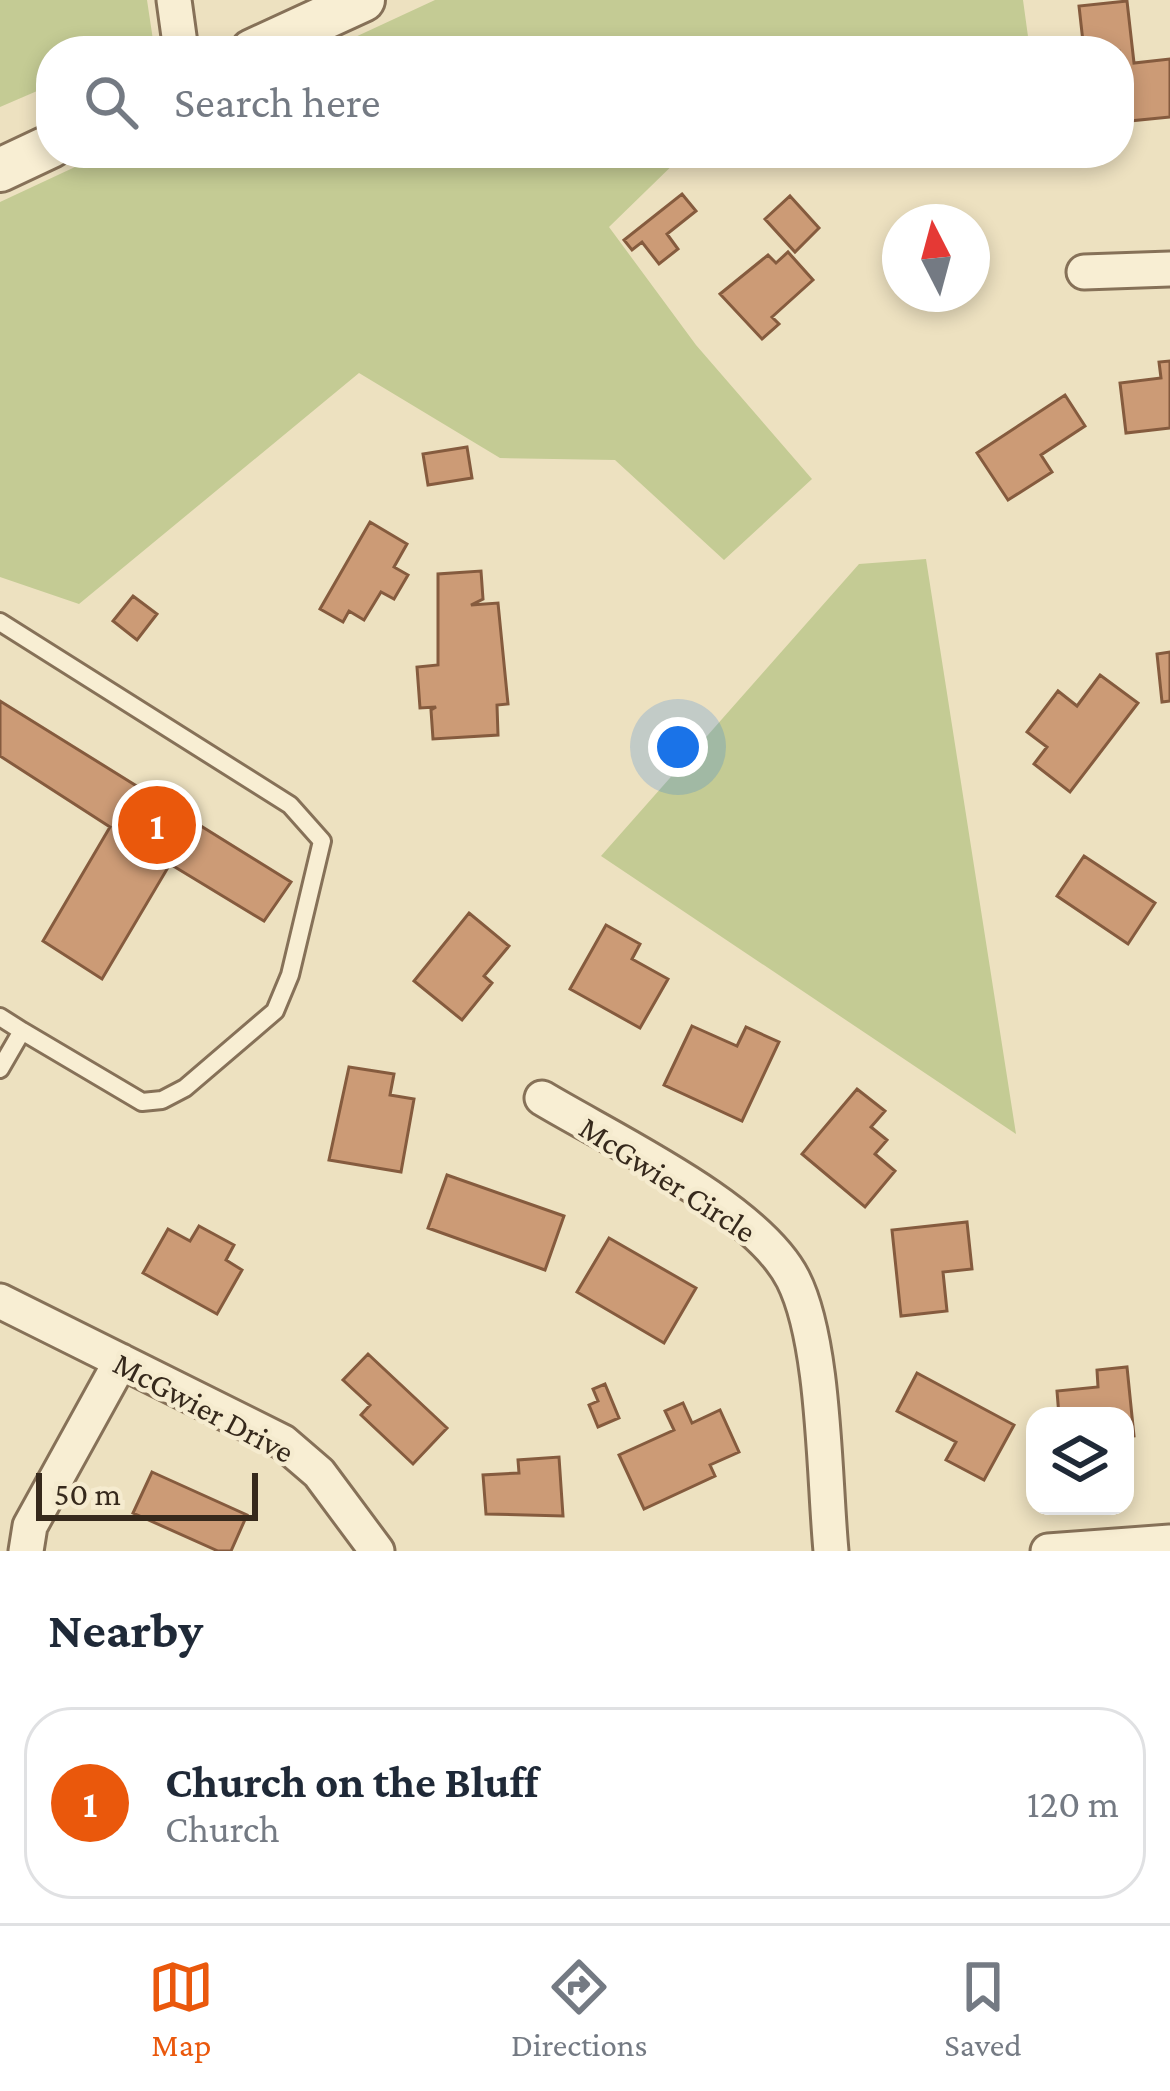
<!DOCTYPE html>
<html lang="en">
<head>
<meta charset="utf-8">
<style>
	:root { --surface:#fff; --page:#f6f6f7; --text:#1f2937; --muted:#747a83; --line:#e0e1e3; --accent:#ea580c }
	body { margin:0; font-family:"Crimson Pro",serif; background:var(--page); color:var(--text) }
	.controls { position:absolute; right:36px; bottom:36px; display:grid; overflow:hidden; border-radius:24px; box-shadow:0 6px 18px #0003 }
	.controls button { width:108px; height:108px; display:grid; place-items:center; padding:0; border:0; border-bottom:3px solid var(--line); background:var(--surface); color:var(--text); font:60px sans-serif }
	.compass { position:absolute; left:882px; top:204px; width:108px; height:108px; border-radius:50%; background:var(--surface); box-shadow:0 6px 18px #0003; rotate:354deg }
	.scale { position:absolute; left:36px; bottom:30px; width:222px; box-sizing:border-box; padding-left:12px; border:6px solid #36291c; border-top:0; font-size:33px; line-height:42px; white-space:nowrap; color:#36291c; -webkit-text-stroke:9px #f5ebcf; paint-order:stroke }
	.you { position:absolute; left:678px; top:747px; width:42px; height:42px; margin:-30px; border:9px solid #fff; border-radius:50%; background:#1a73e8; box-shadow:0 0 0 18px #1a73e833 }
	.badge { display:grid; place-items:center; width:78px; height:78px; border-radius:50%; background:var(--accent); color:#fff; font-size:39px; font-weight:700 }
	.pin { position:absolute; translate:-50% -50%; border:6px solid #fff; box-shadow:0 3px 12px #0006 }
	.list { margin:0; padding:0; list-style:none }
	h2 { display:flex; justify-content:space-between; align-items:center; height:156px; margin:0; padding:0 48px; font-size:51px }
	h2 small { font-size:39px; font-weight:400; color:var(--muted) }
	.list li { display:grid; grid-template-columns:78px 1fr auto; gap:36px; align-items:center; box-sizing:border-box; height:192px; margin:0 24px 24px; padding:0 24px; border:3px solid var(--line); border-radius:48px }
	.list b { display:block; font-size:45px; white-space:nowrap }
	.list p { margin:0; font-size:39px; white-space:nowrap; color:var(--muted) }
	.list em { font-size:39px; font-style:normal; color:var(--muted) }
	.icon { flex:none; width:66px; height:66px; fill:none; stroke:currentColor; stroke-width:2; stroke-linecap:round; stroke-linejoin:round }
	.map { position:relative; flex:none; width:1170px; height:1551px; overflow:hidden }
	.search { position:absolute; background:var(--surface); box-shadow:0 6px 18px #0003; left:36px; right:36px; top:36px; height:132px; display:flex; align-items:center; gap:30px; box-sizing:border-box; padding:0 42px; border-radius:48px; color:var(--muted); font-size:45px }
	.sheet { height:372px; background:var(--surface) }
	nav { display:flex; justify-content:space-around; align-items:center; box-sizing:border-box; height:168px; border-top:3px solid var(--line); background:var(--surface); font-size:33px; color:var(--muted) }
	nav a { display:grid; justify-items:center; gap:6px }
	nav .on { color:var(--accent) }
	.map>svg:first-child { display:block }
	.green { fill:#c4cb94 }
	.building { fill:#cc9b76; stroke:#855b3e; stroke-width:3 }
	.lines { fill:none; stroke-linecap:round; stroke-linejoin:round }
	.service-casing { stroke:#867158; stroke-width:22 }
	.minor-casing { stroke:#867158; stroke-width:39 }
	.tertiary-casing { stroke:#867158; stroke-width:48 }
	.service { stroke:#f8eed3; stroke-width:16 }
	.minor { stroke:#f8eed3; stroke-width:33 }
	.tertiary { stroke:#f8eed3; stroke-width:42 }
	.labels { text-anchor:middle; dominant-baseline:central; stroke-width:9; stroke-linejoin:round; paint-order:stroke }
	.street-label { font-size:33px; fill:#36291c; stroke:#f5ebcf }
</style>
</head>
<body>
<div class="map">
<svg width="1170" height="1551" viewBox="0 0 1170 1551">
	<rect width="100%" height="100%" fill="#ede1c0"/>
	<path class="green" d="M0,0H147L153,40L127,51H51V85L0,107Z
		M435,0H1023L1030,51H325Z
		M105,153H685L609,227L696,345L812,479L724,560L615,460L500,458L359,373L79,604L0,577V202Z
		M926,559L1016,1134L601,856L859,564Z"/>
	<path class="building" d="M1127,1L1134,63L1170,59V117L1119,122V51H1084L1079,6Z
		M682,194L696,211L667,234L678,249L659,264L642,242L632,250L624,240Z
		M790,196L819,228L795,252L765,219Z
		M788,252L813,280L772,317L779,324L762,339L720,294L768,255L776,263Z
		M1170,361V428L1126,433L1120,383L1161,378L1159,362Z
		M1065,395L1085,426L1041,455L1052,472L1008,500L977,453Z
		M467,447L472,478L428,485L423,454Z
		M370,522L407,544L394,567L408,575L394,599L381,592L364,620L349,611L343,622L320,609Z
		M481,571L483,599L471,605L498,603L508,704L497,705L498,735L433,739L431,710L436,707L420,708L417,667L438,665V574Z
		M133,596L157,614L137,640L113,621Z
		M1170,652V701L1162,702L1157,654Z
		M1100,675L1138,703L1070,792L1034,764L1047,747L1027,732L1058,691L1077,706Z
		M0,701L291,882L264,921L170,864L102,979L43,941L110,827L0,756Z
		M1084,856L1155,903L1128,944L1057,896Z
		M469,913L509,946L484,976L492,983L462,1020L414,981Z
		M606,925L640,944L632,959L668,979L640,1028L570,989Z
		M692,1026L737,1046L746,1027L779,1042L742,1121L664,1085Z
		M349,1067L394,1074L390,1095L414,1099L401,1172L329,1160Z
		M857,1089L885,1111L871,1127L887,1140L875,1154L895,1171L865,1207L802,1154Z
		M447,1175L564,1216L545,1270L428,1228Z
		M967,1222L972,1269L943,1272L947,1311L901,1316L892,1230Z
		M199,1226L234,1245L226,1260L242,1270L217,1314L143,1273L168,1229L190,1241Z
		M609,1238L696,1288L664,1343L577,1292Z
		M368,1354L447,1428L413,1464L361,1415L370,1405L343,1380Z
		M1127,1367L1134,1436L1125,1437V1416H1059L1057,1391L1098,1387L1097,1370Z
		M917,1373L1014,1425L984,1480L946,1460L956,1442L897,1411Z
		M605,1384L619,1418L598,1427L589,1405L598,1401L593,1389Z
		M683,1403L692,1423L720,1410L739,1452L710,1465L715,1476L644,1509L619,1455L674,1430L665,1411Z
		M559,1457L563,1516L486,1514L483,1475L519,1473L518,1460Z
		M152,1472L247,1515L231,1551H218L133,1513Z"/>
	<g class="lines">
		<g class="service-casing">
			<path id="service" d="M0,622L290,805L322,841L290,975L275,1011L185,1088L162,1100L142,1102L22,1031
				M0,1017L22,1031L0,1069"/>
		</g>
		<g class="minor-casing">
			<path id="minor" d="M174,0L181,51
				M1084,272L1170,269
				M542,1098C612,1140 757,1208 793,1279C825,1342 824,1477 831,1551
				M0,1301L283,1442L319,1473L377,1551
				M26,1551L30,1526L121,1361
				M1048,1551L1170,1542"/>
		</g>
		<g class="tertiary-casing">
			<path id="tertiary" d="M252,51L363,0
				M0,170L51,146"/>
		</g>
		<use href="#service" class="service"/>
		<use href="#minor" class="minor"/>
		<use href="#tertiary" class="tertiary"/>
	</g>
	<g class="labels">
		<g class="street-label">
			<text transform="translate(668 1179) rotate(33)">McGwier Circle</text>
			<text transform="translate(204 1407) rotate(28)">McGwier Drive</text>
		</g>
	</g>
</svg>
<div class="controls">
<button><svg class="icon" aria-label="layers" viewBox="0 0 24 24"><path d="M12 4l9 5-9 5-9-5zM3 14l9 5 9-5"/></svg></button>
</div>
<svg class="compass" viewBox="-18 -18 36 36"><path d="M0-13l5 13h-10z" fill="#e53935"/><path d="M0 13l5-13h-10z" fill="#747a83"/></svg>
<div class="scale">50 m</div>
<div class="you"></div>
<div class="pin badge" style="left:157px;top:825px">1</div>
<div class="search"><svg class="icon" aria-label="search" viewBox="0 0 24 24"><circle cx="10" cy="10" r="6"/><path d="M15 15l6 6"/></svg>Search here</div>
</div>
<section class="sheet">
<h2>Nearby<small></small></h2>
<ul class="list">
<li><span class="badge">1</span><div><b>Church on the Bluff</b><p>Church</p></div><em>120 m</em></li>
</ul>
</section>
<nav>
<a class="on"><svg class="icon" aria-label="map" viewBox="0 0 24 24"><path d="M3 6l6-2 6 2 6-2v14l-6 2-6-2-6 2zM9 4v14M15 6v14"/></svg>Map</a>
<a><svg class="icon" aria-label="directions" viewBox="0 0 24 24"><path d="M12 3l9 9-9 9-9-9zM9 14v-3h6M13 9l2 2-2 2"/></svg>Directions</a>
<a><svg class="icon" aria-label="saved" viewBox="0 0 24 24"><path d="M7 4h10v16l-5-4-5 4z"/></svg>Saved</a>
</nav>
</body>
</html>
